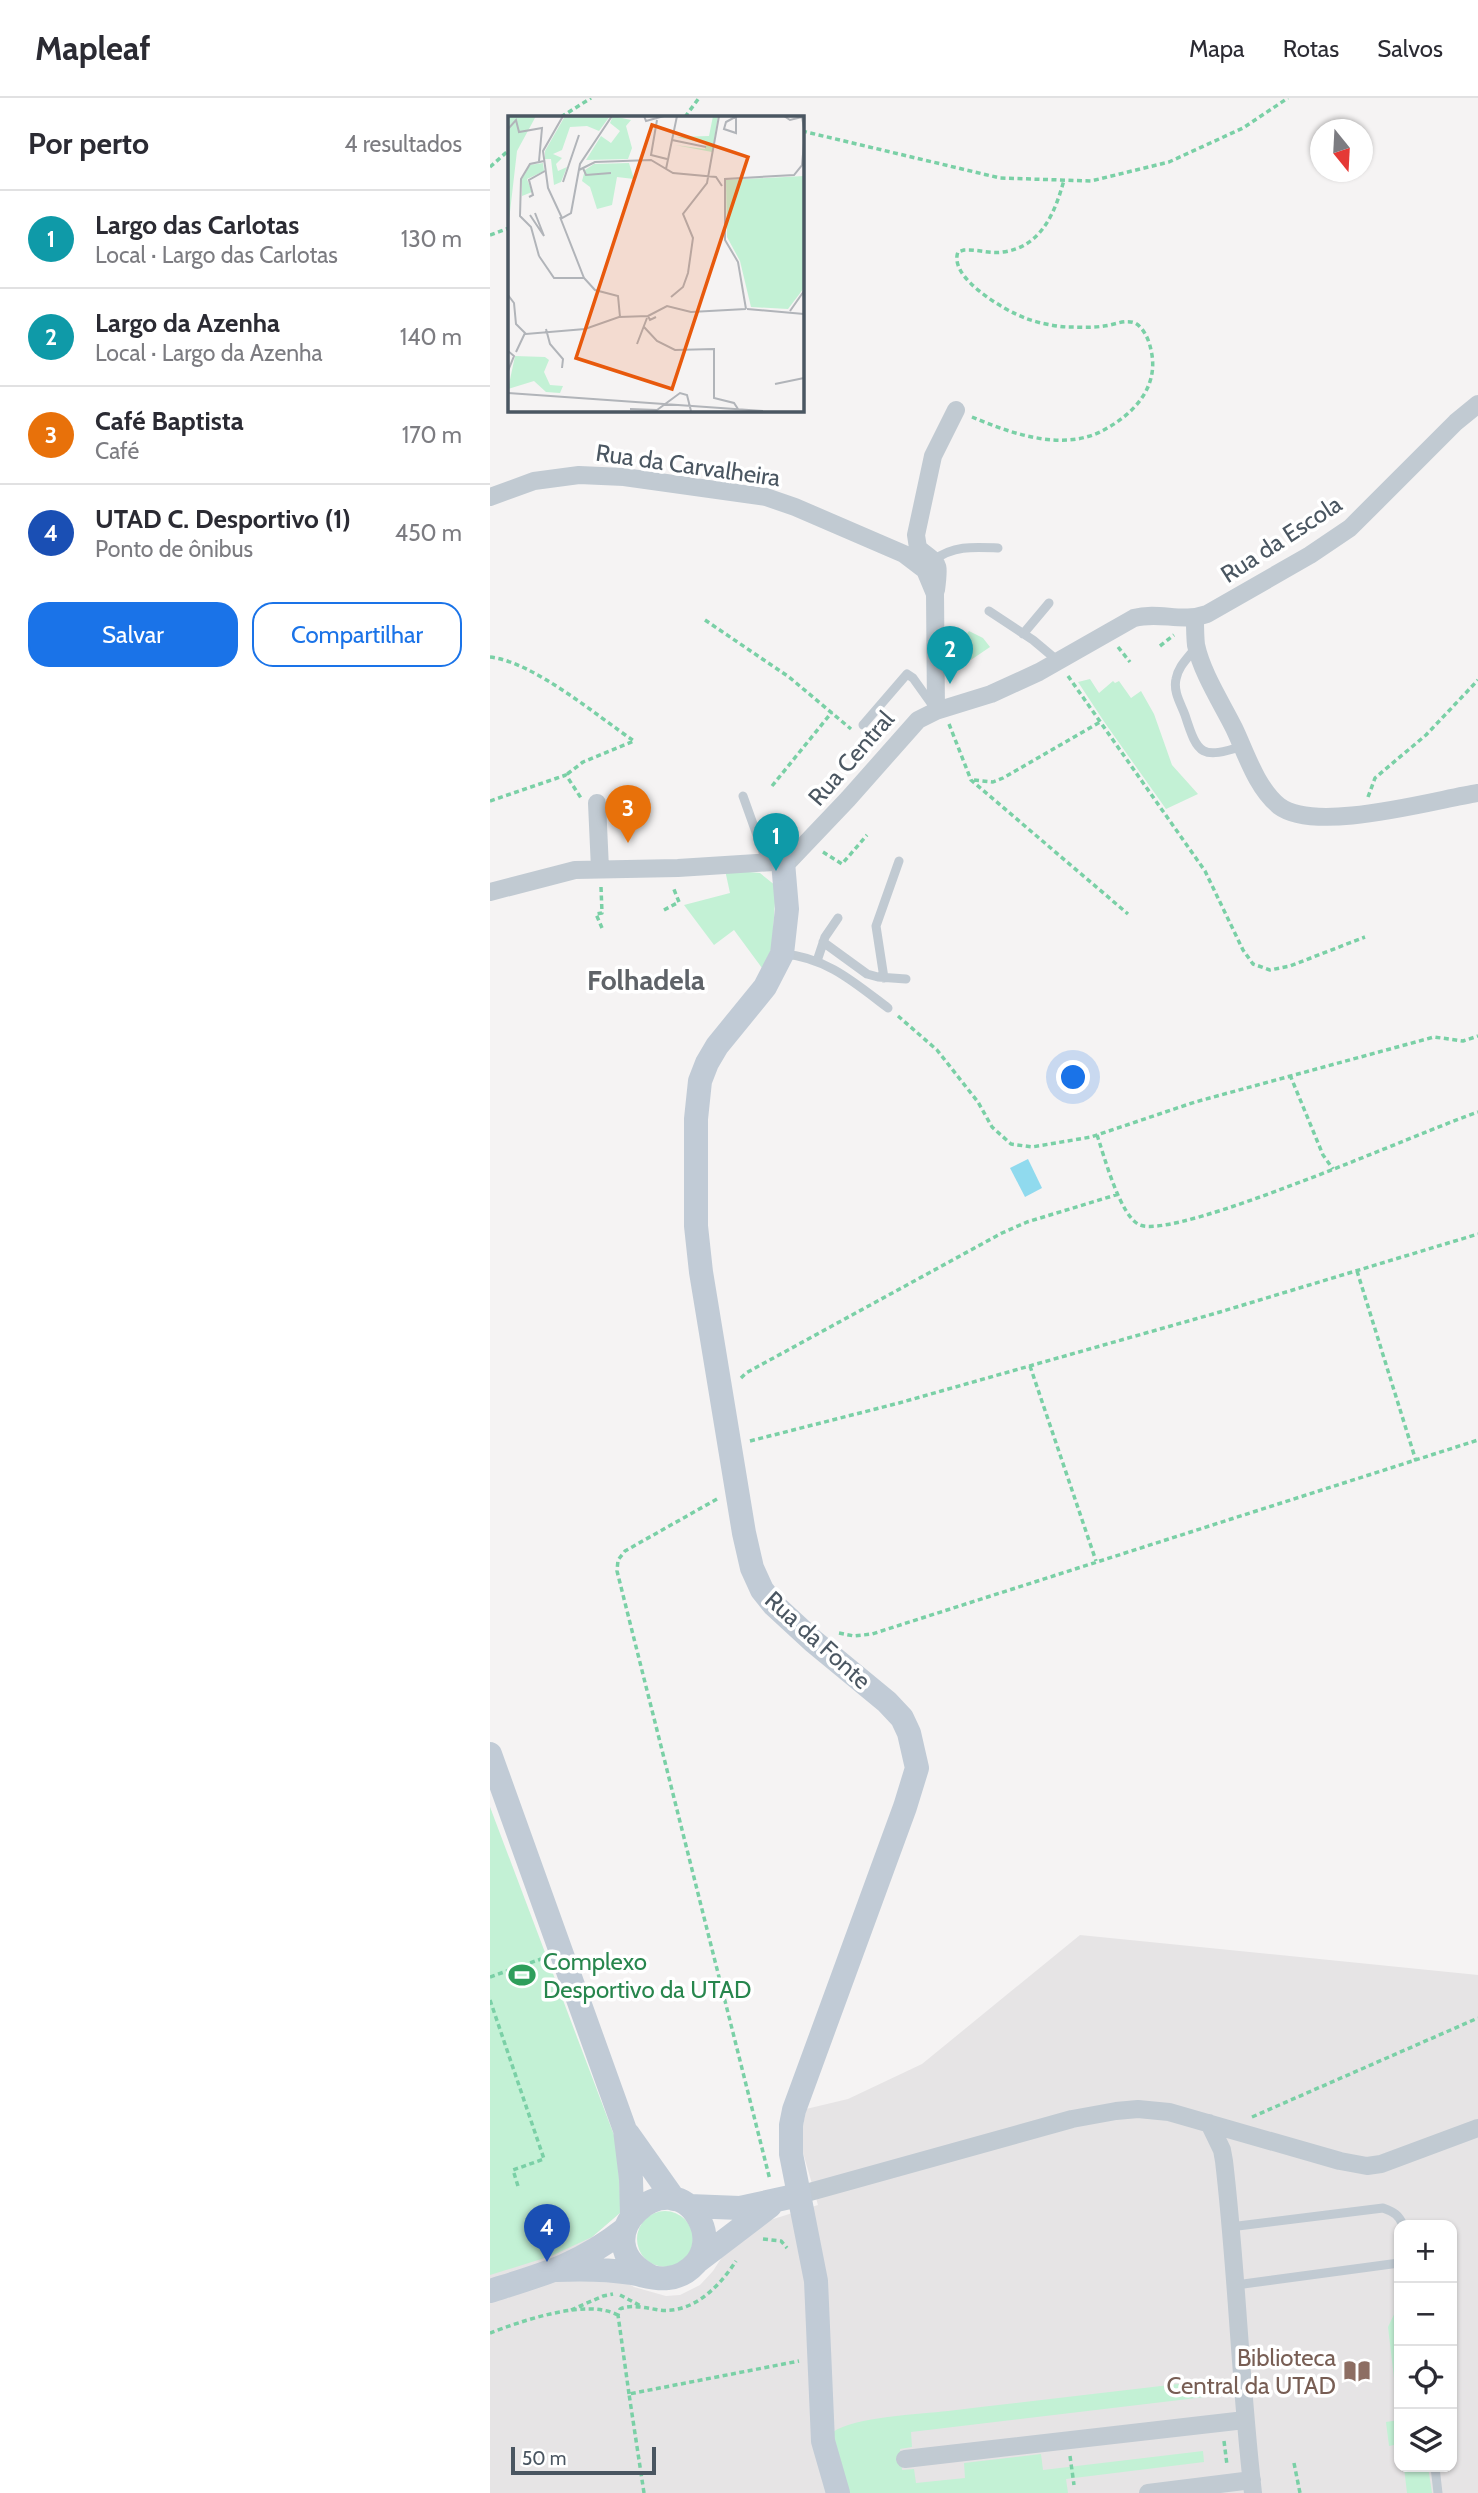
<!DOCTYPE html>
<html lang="pt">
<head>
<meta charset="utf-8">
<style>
	:root { --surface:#fff; --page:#f2f2f3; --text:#2b2b33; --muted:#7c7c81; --line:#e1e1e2; --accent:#1a73e8 }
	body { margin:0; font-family:Cabin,sans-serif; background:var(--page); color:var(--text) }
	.controls { position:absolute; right:21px; bottom:21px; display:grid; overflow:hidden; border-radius:14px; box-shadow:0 2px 5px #0004 }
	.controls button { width:63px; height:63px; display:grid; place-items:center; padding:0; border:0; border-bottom:2px solid var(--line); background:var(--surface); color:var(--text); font:35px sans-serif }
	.compass { position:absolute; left:820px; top:21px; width:63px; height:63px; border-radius:50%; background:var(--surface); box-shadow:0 2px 5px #0004; rotate:162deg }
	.scale { position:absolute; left:21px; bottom:18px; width:145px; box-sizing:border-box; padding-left:7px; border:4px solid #4a5661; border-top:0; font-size:19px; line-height:24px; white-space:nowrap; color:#4a5661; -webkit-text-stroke:5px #fff; paint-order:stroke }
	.you { position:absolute; left:584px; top:980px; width:24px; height:24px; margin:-18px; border:5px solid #fff; border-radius:50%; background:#1a73e8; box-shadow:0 0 0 10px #1a73e833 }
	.badge { display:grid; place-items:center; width:46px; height:46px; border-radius:50%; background:var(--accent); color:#fff; font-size:23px; font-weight:700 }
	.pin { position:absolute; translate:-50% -58px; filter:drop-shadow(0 2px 4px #0008) }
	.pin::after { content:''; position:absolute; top:37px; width:24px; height:21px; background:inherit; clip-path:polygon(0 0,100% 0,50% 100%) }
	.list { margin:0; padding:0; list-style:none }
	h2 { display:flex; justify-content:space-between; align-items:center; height:91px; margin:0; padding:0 28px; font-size:30px }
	h2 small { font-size:23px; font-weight:400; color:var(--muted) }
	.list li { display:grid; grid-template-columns:46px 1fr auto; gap:21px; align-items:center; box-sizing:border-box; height:98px; padding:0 28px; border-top:2px solid var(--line) }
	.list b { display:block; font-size:26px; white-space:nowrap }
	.list p { margin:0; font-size:23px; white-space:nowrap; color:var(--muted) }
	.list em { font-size:23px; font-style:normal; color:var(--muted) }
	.actions { display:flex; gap:14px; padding:21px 28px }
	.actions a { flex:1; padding:16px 0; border:2px solid var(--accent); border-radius:21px; text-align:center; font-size:24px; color:var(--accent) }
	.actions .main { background:var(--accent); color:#fff }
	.icon { flex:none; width:38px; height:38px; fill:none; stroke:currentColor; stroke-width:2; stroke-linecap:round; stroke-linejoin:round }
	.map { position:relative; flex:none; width:988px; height:2395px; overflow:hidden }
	header { display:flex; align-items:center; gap:42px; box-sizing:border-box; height:98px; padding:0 35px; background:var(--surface); border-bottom:2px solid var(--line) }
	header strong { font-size:33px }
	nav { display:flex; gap:38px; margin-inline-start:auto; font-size:24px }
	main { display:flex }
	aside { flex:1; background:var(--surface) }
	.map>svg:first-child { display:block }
	.education { fill:#e6e4e5; fill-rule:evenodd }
	.green { fill:#c3f1d5 }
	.water { fill:#90daee }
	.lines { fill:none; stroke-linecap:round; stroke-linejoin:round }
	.path { stroke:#7ad0a6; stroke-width:3.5; stroke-dasharray:5 3.5; stroke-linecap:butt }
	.lane { stroke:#c1cad2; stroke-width:9 }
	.street { stroke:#c1cad2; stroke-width:18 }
	.secondary { stroke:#c1cbd6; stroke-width:24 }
	.labels { text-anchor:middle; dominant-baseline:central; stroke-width:7; stroke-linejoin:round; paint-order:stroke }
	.street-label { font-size:24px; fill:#4a5661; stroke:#fff }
	.leisure-label { font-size:24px; fill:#27864d; stroke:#fff; text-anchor:start }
	.education-label { font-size:24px; fill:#785e54; stroke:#fff; text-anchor:end }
	.quarter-label { font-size:28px; font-weight:bold; fill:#5f6368; stroke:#fff }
	.inset-road { fill:none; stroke:#b1b4b9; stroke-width:2 }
	.view { fill:#e8590c; fill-opacity:0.15; stroke:#e8590c; stroke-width:3.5 }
	.inset-edge { fill:none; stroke:#4a5661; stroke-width:3.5 }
</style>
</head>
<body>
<header>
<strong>Mapleaf</strong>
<nav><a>Mapa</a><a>Rotas</a><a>Salvos</a></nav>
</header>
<main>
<aside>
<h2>Por perto<small>4 resultados</small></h2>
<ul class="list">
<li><span class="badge" style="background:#0f9aa8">1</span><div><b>Largo das Carlotas</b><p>Local · Largo das Carlotas</p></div><em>130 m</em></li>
<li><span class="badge" style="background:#0f9aa8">2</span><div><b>Largo da Azenha</b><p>Local · Largo da Azenha</p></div><em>140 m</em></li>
<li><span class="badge" style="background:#e8710a">3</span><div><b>Café Baptista</b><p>Café</p></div><em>170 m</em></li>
<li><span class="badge" style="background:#1a4fb4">4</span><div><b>UTAD C. Desportivo (1)</b><p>Ponto de ônibus</p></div><em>450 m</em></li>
</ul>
<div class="actions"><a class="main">Salvar</a><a>Compartilhar</a></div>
</aside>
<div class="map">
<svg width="988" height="2395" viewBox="0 0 988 2395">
	<rect width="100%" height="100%" fill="#f5f3f3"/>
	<path class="education" d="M0,1709L131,2114L102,2139L117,2179L129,2180L144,2189L176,2198L190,2197L210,2187L223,2173L239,2148L277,2123L328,2107L310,2044L316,2011L358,2001L432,1966L590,1837L988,1877V2395H0ZM909,2127H962V2369H909Z"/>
	<path class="green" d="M479,533L493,540L500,549L469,570L461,557Z
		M600,581L609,595L623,583L625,585L629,583L641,600L651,593L664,616L682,667L708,696L676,711L615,625L588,584Z
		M235,772L270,775L286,788L282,850L272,870L244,832L224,847L194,807L240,795Z
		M0,1709L127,2045L131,2114L102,2139L61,2158L0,2177Z
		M147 2141a28 28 0 1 1 56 0a28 28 0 1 1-56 0Z
		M909,2206V2346L899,2348L896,2324L909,2322L898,2229Z
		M714,2283L715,2299L421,2334L422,2349L410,2351L412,2372L424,2371L426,2385L475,2380L474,2365L551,2356L553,2372L713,2353L714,2364L576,2381L578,2395H357L343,2334C364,2319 430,2316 458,2313C543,2303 628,2293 714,2283Z
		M914,2369H938L942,2395H917Z"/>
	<path class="water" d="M538,1061L552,1090L535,1099L520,1070Z"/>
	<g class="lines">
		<path class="path" d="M71,19L101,0
			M195,19L209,0
			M312,33L510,80L601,83L679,64L753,30L798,0
			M0,69L19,52
			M0,137L19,130
			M482,319C520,335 570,353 610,334C642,318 670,290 661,252C659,242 654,230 645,225C635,221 624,227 614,228C602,230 589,229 577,229C563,228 548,225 535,220C516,213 458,180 468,154L474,152C487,151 499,156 513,154C551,149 565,115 574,82
			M215,522L299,579L361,631
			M670,548L684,537
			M628,549L640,564
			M0,559C44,564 107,618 144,643L93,664L76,677
			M578,578L715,773L753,852L763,866L780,872L800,868L875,839
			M459,626L481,682L638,816
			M484,682L503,684L513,680L610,624
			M282,688L342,614
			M878,699L885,680L936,637L988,582
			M0,703L76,677L91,700
			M333,754L352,766L377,737
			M111,789L112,815L106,816L112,830
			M174,812L189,804L183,789
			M408,918L447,952L488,1004L502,1029L521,1046L542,1049L601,1039L705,1004L944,939L973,943L988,938
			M800,977L833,1057L843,1071
			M607,1037C614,1057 630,1119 650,1127C689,1142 934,1032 988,1014
			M867,1173L926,1363
			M540,1268L606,1463
			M251,1280L256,1275L512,1135L537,1124L629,1096
			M260,1343L409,1305L730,1214L988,1136
			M227,1401L135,1453L128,1462L127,1473L280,2082
			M349,1535L364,1538L382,1536L988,1342
			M0,1879L51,1861
			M0,1902L54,2061L23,2072L28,2088
			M762,2019L988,1920
			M273,2141L291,2143L297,2150
			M130,2197L151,2208
			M81,2212L113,2198L123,2196
			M0,2235C32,2223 96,2200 128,2217
			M139,2296L128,2217L130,2211C142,2206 156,2210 169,2212C203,2216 229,2189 246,2163
			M734,2343L737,2367
			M580,2358L584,2387
			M804,2365L810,2395
			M154,2395L139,2296L309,2263"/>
		<path class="lane" d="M444,462C464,447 485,449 508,450
			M499,513L543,542L568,563
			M533,536L559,505
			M706,549C699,559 688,568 686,581C683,594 691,606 695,617C708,658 712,661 753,648
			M373,627L417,576L423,580L443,608
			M253,698L277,765
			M333,844L377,876L388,879L416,881
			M293,856C336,859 365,885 398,910
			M327,863L335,839L348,820
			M394,880L386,828L409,763
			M740,2129L893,2110C904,2114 909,2117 913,2127
			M746,2187L909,2165
			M945,2369L948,2395"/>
		<path class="street" d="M0,399L44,383L89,377L134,379L276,399L305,409L414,456L435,472L445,496L446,613
			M446,492C450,462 449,468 428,450L426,437L443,358L466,312
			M705,520C705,529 705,538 706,547C712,575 731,604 744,630C756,655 766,689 789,708C826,736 944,702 988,695
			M107,705L110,771
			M0,794L85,772L188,770L299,763L358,701L428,622L446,613L501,596L549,574L644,520C669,513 692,525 717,516L820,457L860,430L966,324L988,306
			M719,2025L732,2052L734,2063C747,2173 750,2285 763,2395
			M309,2097L582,2021L626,2013L648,2011L679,2014L850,2063L877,2068L891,2066L988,2030
			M415,2361L755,2322
			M658,2395L762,2382"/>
		<path class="secondary" d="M293,764L297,811L292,856L275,889L227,948L217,965L210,983L206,1021V1128L211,1174L254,1435L262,1470L272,1492L284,1507L323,1543L397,1604L412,1620L419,1635L427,1670L415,1709L304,2012L301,2027V2056L326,2183L333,2343L348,2395
			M0,1656L135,2032L141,2081L142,2117
			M138,2036L184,2101
			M199,2108L250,2110L309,2097
			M208,2163L280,2108
			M66,2172C91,2171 116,2171 141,2175C153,2177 166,2182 178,2180C189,2179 198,2174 206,2165C215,2154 217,2138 211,2125C182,2058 86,2142 162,2179
			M0,2193C54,2176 89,2167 135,2131"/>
	</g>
	<defs>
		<g id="stadium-bare" transform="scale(2.1)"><path d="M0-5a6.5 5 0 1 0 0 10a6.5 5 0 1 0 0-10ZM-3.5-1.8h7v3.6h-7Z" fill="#2e9e5b" stroke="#fff" stroke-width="2.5" paint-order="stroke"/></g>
		<g id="library-bare" transform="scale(2.1)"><path d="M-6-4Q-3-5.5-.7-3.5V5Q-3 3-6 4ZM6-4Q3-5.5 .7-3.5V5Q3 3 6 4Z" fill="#8d6e63" stroke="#fff" stroke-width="2.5" paint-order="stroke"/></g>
	</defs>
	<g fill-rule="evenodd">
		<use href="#stadium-bare" x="32" y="1877"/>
		<use href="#library-bare" x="867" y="2273"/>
	</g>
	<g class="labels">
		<g class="street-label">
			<text transform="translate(198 367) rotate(8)">Rua da Carvalheira</text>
			<text transform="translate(791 441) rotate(-33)">Rua da Escola</text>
			<text transform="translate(361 660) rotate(-49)">Rua Central</text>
			<text transform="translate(328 1542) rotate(42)">Rua da Fonte</text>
		</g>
		<g class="leisure-label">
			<text x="53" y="1863">Complexo<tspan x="53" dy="28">Desportivo da UTAD</tspan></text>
		</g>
		<g class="education-label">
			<text x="846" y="2259">Biblioteca<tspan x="846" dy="28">Central da UTAD</tspan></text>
		</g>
		<g class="quarter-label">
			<text x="156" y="882">Folhadela</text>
		</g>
	</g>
	<g transform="translate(18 18)">
		<rect width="296" height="296" fill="#f5f3f3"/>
		<path d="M0,0H28L9,35L0,113ZM57,0H102L91,15L79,10L62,11L54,34L45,38L54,42L48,48L50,55L59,51L53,66L46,69L43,43H37V35ZM105,0L123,4L118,10L124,32L120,43L78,44L93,20L103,27L112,15L102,7ZM205,0H210L204,36L167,29L197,33L198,28L169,21L201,20ZM35,47L36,55L19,63L24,76L14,80V63L22,49ZM121,47L126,63L109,61L104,89L89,93L82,71L74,65L77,54L86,48ZM296,60V172L280,193L243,191L232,145L219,121L218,64ZM7,240L37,241L41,244L36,256L42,269L55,270L52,277L38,276L26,265L0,273Z" fill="#c3f1d5"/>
		<path class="inset-road" d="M55,0L35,35L40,72L54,102L63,97L72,48L104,0M136,0L138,5L156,0M276,0L282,4L294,1L296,12M228,1V17L216,13L218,6L229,0M149,4L143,39L159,43M0,13L8,4L11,16L34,12L31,45M164,24L198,31M75,52L78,59L103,57M158,53L169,0M71,54L87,46L143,44L165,57L208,61L214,70M55,66L71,19M21,81L25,79L21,64L37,55M22,99L36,120L27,97M52,101L76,162L87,174L110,180L112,201M31,140L23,111L12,100L13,63L22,48L36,45M31,140L46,162H76M0,179L6,187L8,208L18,218L77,213L111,201L140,200L142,204L148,201M163,181L175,171L180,157L185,122L175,98L199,67L211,0M238,193L230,146L217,124V63L286,59L294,49L296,27M239,193L296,198M282,195L296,175M140,200L159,190L183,196L238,193M136,211L149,225L167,234L206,233V282L226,287L230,293M38,213L42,228L55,243L54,252M129,228L139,202M0,235L6,240L0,255M8,236L17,217M296,263V286M267,268L296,262M0,277L255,295M122,293L149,294L172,277L179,279L183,295"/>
		<path class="view" d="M144,9L240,41L164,273L68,242Z"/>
		<rect width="296" height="296" class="inset-edge"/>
	</g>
</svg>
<div class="controls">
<button>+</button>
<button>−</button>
<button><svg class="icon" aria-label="locate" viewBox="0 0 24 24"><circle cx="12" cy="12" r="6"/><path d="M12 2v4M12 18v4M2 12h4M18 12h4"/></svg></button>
<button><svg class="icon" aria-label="layers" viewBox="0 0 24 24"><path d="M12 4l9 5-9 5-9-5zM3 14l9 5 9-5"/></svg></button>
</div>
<svg class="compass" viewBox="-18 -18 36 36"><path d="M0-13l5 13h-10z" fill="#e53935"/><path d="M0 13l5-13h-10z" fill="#7c7c81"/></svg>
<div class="scale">50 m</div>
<div class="you"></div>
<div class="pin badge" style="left:286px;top:773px;background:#0f9aa8">1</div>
<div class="pin badge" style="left:460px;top:586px;background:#0f9aa8">2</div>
<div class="pin badge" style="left:138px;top:745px;background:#e8710a">3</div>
<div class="pin badge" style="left:57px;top:2164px;background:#1a4fb4">4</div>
</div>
</main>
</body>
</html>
